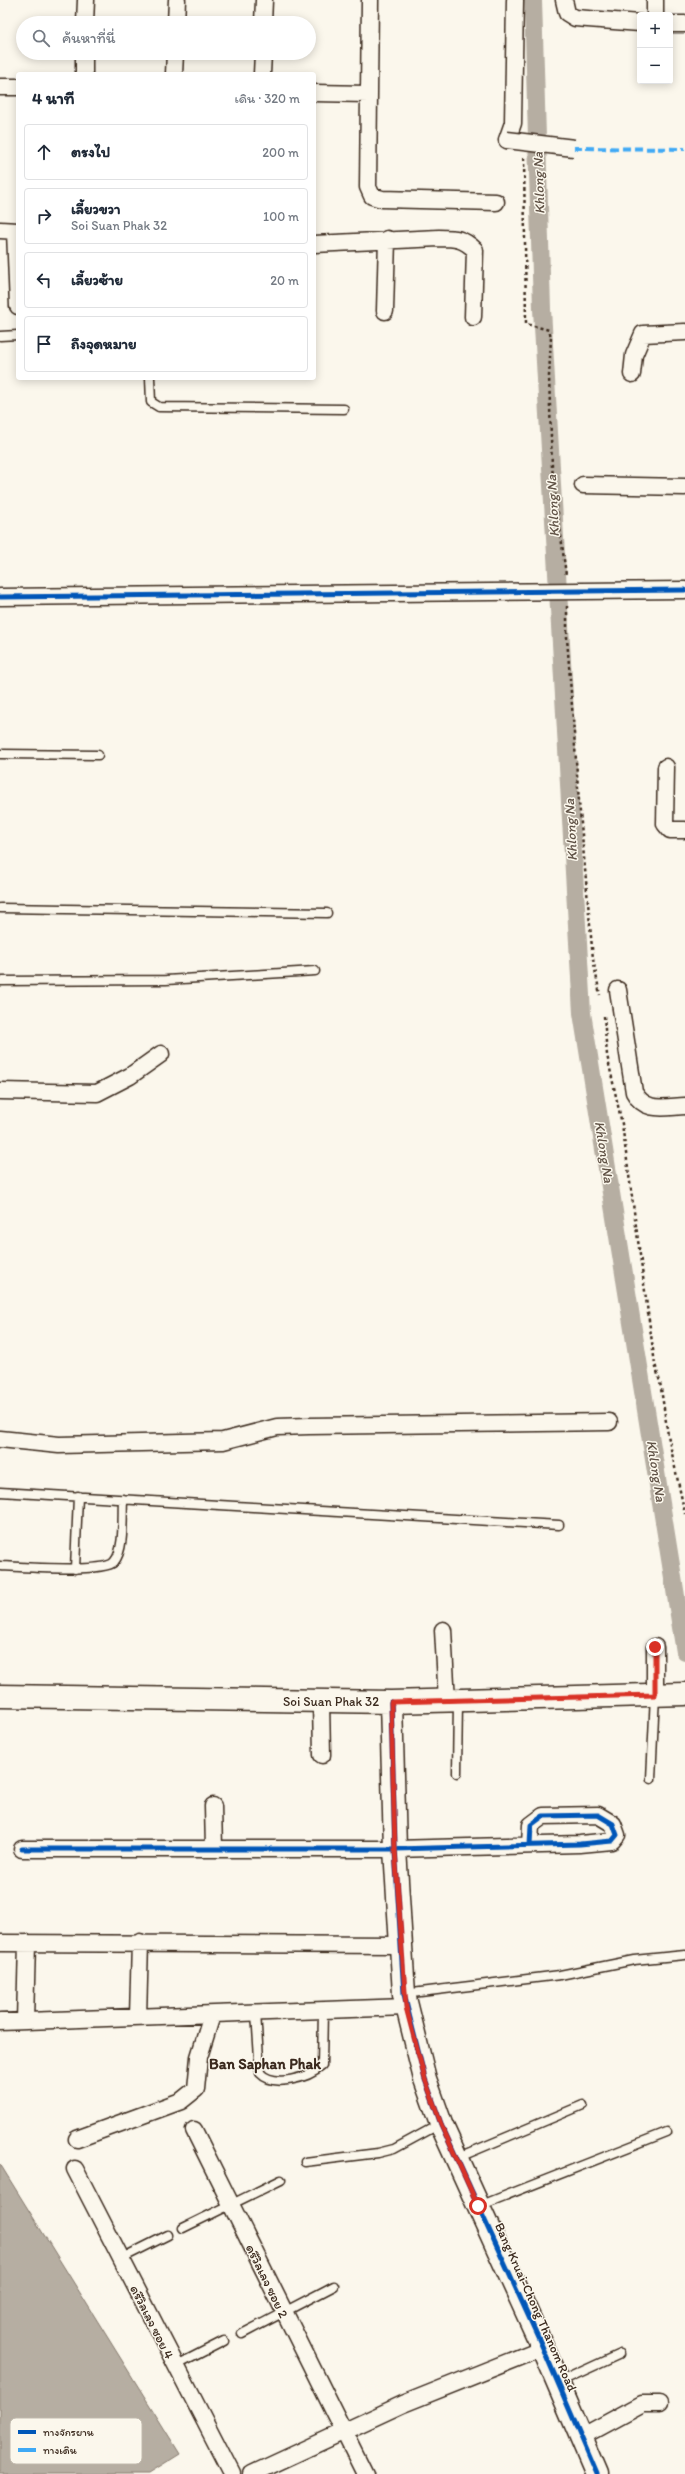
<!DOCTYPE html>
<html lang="th">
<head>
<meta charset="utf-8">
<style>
	:root { --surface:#fff; --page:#f2f2f3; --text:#1f2937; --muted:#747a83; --line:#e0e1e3 }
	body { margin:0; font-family:Itim,"Playpen Sans Thai",sans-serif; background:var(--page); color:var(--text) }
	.controls { position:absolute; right:12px; top:12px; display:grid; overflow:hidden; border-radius:4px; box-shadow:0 2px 10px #0003 }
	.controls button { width:36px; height:36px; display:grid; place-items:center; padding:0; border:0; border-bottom:1px solid var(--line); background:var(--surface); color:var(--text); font:20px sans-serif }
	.stop { position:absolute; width:12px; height:12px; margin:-9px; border:3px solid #d93025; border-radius:50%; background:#fff }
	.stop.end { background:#d93025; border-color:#fff; box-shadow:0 1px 4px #0008 }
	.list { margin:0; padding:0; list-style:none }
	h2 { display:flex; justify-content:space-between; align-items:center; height:52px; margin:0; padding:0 16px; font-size:17px }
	h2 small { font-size:13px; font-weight:400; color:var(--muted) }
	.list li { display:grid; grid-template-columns:26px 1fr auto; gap:12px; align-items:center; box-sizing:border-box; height:56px; margin:0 8px 8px; padding:0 8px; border:1px solid var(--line); border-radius:4px }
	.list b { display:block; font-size:15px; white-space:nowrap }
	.list p { margin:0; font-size:13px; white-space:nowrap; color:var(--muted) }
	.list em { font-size:13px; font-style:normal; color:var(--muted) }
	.icon { flex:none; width:22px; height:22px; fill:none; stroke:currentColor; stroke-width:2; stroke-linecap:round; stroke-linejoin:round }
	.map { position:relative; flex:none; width:685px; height:2474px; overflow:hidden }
	.search { position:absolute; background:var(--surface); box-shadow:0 2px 10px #0003; left:16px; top:16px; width:300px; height:44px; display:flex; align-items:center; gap:10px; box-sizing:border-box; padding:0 14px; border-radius:22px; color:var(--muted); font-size:15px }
	.panel { position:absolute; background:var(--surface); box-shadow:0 2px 10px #0003; left:16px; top:72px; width:300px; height:308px; border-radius:4px }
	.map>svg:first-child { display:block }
	.water { fill:#b6aea2; stroke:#85796d }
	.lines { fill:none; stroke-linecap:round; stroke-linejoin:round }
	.canal { stroke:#b6aea2; stroke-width:18 }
	.lane-casing { stroke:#3b2a1e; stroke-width:11 }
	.street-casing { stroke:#3b2a1e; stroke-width:19 }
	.secondary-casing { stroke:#3b2a1e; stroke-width:25 }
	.path { stroke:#3b2a1e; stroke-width:2.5; stroke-dasharray:3 3; stroke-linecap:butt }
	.lane { stroke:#fbf7ec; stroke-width:8 }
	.street { stroke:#fbf7ec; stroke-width:16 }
	.secondary { stroke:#fbf7ec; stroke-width:22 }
	.street-bridge-casing { stroke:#3b2a1e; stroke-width:19; stroke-linecap:butt }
	.street-bridge { stroke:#fbf7ec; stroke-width:16 }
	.quiet { stroke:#3fa9f5; stroke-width:4; stroke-dasharray:8 4; stroke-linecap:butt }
	.cycleway-casing { stroke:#fbf7ec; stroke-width:8 }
	.cycleway { stroke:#0057b8; stroke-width:5 }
	.route { stroke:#d93025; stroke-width:5 }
	.labels { text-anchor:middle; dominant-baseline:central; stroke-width:3; stroke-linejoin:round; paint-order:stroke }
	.street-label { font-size:13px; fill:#3b2a1e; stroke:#fbf7ec }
	.water-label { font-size:14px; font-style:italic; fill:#605246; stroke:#fbf7ec }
	.quarter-label { font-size:15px; font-weight:bold; fill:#3b2a1e; stroke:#fbf7ec }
	.key { fill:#fbf7ec; stroke:#c1baae; stroke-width:1 }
	.key-label { font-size:11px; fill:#3b2a1e }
</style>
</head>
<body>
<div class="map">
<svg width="685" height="2474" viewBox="0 0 685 2474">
	<rect width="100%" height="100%" fill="#fbf7ec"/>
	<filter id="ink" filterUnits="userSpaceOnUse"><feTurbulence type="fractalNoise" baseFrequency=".025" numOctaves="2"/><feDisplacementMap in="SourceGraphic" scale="8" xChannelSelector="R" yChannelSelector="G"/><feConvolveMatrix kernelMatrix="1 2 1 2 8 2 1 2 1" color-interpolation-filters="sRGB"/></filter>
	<g filter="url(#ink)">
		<path class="water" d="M0,2164L180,2454L148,2474H0Z"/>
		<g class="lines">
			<path class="canal" d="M533,0L542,309L582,1013L685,1652"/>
			<g class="lane-casing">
				<path id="lane" d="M0,336L18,335
					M150,378L151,402L159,407L344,409
					M0,754L98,755
					M0,908L327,913
					M0,981L166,980L315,971
					M0,1492L559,1525
					M0,1566C19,1567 104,1573 114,1562C125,1550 122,1515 123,1499
					M75,1569L78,1496
					M457,1773L458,1702
					M651,1779L655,1695
					M404,1994L560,1975L634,1960L685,1955
					M256,2013L260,2073C274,2088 308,2078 322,2066L323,2010
					M457,2158L583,2105
					M305,2162L378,2153L394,2149L440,2124
					M479,2206L667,2132
					M183,2228L281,2180
					M120,2259L168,2235
					M242,2334L334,2286
					M175,2366L224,2341
					M559,2382L620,2354"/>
			</g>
			<g class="street-casing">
				<path id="street" d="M370,0L368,187L372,196L382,199L496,202
					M564,0L567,13L575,18L640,23
					M655,0V15
					M85,23L86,0
					M176,23L177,0
					M263,23L264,0
					M670,24H685
					M84,74V53
					M174,74L175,53
					M262,74L263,53
					M0,87H18
					M314,93L368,94
					M507,140L513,123L515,0
					M0,230L18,231
					M15,231L18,306
					M314,244L439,238C455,238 463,238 475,250L473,317
					M385,311L387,239
					M632,374L634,355L643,334L685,332
					M583,485L685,487
					M0,597L685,590
					M666,767L665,824L670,830H685
					M618,990L634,1092C645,1113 664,1107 685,1106
					M0,1091L97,1093L130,1076L161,1054
					M0,1439L59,1445L223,1441L277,1427L309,1426L609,1422
					M443,1630L447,1701
					M655,1647V1695
					M321,1702L322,1755
					M213,1806L214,1849
					M22,1849H395L580,1844L612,1841L617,1835L613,1824L598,1815L543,1816L531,1825L530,1845
					M0,1943L400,1945
					M138,2017L140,1942
					M25,2021L27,1943
					M0,2022L406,2007
					M194,2130L365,2474
					M77,2139L181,2101L196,2089L199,2057L212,2015
					M75,2169L232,2474
					M581,2437L642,2404H660
					M252,2474L403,2404L543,2348"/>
			</g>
			<g class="secondary-casing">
				<path id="secondary" d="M0,1696L391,1702L685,1694
					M391,1702L395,1849L404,1994L425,2079L441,2124L543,2348L597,2474"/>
			</g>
			<path class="path" d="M524,158L526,324L549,330L551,337L549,376L552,467L566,575
				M567,606V638L579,801L593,959L600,995
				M604,1016L607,1055L622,1124L655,1364L660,1382L668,1435L685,1514"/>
			<use href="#lane" class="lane"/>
			<use href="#street" class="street"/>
			<use href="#secondary" class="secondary"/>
			<g class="street-bridge-casing">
				<path id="street-bridge" d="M507,140L574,148"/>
			</g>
			<use href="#street-bridge" class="street-bridge"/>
			<path class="quiet" d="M574,148L685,149"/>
			<g class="cycleway-casing">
				<path id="cycleway" d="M0,597L685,590
					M391,1702L395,1849L404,1994L425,2079L441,2124L543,2348L597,2474
					M22,1849H395L580,1844L612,1841L617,1835L613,1824L598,1815L543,1816L531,1825L530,1845"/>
			</g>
			<use href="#cycleway" class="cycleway"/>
		</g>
	</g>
	<g class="lines" filter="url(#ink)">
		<path class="route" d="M478,2206L441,2124L425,2079L406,2007L395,1849L391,1702L655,1695V1647"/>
	</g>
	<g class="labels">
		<g class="street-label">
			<text x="331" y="1701">Soi Suan Phak 32</text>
			<text transform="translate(267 2281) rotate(64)">ดรีวิลเลจ ซอย 2</text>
			<text transform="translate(536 2307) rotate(66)">Bang Kruai-Chong Thanom Road</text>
			<text transform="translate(152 2322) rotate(63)">ดรีวิลเลจ ซอย 4</text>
		</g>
		<g class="water-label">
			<text transform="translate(539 183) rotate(-92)">Khlong Na</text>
			<text transform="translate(553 506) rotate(-93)">Khlong Na</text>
			<text transform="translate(571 830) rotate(-93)">Khlong Na</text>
			<text transform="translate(604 1152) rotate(81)">Khlong Na</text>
			<text transform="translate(656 1471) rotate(81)">Khlong Na</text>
		</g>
		<g class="quarter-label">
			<text x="265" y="2064">Ban Saphan Phak</text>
		</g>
	</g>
	<rect x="10" y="2418" width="132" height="46" rx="6" class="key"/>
	<rect x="18" y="2430" width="18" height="4" fill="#0057b8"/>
	<rect x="18" y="2448" width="18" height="4" fill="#3fa9f5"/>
	<g class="key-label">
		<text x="43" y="2436">ทางจักรยาน</text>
		<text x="43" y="2454">ทางเดิน</text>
	</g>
</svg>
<div class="controls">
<button>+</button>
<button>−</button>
</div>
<div class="stop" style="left:478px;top:2206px"></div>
<div class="stop end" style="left:655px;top:1647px"></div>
<div class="search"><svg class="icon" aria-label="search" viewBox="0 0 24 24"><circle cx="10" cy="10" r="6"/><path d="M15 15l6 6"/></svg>ค้นหาที่นี่</div>
<section class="panel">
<h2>4 นาที<small>เดิน · 320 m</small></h2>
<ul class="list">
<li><svg class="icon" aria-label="ahead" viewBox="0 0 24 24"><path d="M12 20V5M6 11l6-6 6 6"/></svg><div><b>ตรงไป</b></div><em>200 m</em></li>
<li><svg class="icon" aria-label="right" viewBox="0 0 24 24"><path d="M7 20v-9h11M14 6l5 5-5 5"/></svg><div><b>เลี้ยวขวา</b><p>Soi Suan Phak 32</p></div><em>100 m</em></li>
<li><svg class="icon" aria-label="left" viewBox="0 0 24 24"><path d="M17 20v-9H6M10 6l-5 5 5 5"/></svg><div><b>เลี้ยวซ้าย</b></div><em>20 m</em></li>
<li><svg class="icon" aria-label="arrive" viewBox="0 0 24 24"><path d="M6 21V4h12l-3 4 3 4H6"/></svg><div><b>ถึงจุดหมาย</b></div></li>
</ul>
</section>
</div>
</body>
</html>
